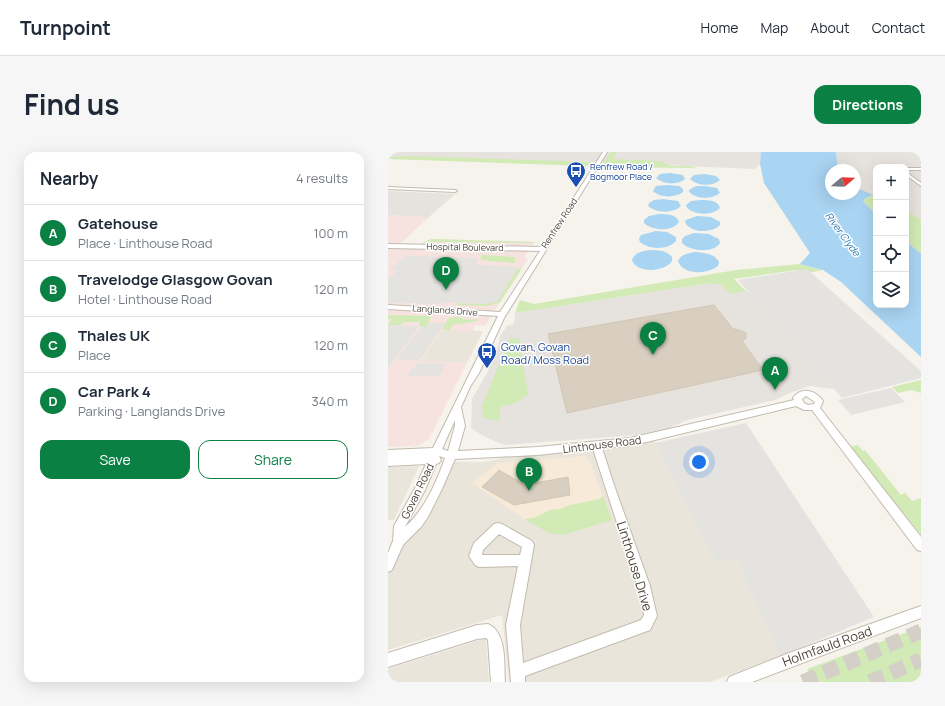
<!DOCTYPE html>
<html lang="en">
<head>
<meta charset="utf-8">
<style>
	:root { --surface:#fff; --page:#f6f6f7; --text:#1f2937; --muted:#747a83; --line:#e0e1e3; --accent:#0b8043 }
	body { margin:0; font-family:Manrope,sans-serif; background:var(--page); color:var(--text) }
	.controls { position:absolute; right:12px; top:12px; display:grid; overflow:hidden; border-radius:8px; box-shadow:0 4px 16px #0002 }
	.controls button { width:36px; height:36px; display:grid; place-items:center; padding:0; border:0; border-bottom:1px solid var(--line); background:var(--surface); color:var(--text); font:20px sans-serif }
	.compass { position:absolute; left:437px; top:12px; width:36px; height:36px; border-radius:50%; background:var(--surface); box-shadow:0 4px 16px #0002; rotate:71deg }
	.you { position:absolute; left:311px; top:310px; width:14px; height:14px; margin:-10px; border:3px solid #fff; border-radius:50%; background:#1a73e8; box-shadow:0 0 0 6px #1a73e833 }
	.badge { display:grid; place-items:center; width:26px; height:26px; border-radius:50%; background:var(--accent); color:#fff; font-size:13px; font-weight:700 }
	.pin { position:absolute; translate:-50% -33px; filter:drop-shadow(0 1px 2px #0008) }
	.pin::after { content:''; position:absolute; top:21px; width:14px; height:12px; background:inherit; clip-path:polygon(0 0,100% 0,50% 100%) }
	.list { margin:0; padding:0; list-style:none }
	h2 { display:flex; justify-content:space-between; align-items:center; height:52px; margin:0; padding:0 16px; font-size:17px }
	h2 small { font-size:13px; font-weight:400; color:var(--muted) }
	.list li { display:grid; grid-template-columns:26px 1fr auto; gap:12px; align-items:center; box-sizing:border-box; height:56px; padding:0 16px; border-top:1px solid var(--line) }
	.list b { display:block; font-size:15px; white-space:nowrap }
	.list p { margin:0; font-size:13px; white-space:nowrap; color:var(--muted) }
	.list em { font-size:13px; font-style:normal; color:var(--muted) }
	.actions { display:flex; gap:8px; padding:12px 16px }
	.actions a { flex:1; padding:9px 0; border:1px solid var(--accent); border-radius:12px; text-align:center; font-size:14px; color:var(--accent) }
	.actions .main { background:var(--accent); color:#fff }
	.icon { flex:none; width:22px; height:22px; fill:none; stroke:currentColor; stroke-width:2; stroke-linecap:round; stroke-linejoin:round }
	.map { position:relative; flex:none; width:533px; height:530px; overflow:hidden; border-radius:12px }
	header { display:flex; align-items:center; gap:24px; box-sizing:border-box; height:56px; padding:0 20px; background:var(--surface); border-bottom:1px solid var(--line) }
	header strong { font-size:19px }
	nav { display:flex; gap:22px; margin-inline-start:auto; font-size:14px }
	.intro { display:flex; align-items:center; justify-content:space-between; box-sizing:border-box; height:96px; padding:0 24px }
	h1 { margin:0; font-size:28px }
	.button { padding:10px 18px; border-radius:12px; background:var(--accent); color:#fff; font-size:14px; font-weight:700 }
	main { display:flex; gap:24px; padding:0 24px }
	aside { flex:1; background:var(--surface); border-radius:12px; box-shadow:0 4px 16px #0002 }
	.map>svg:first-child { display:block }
	.residential { fill:#eae5da }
	.commercial { fill:#f7ead8 }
	.industrial { fill:#e6e2dd }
	.medical { fill:#f6e3e0 }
	.green { fill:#d2eab5 }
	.parking { fill:#e5e3e0 }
	.water { fill:#a9d4f2 }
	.building { fill:#d8cfc1; stroke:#d3c7b4 }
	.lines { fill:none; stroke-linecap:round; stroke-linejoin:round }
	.major-tunnel { stroke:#d4d0c8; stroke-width:15; stroke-dasharray:15 8; stroke-linecap:butt }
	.minor-casing { stroke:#c2bbae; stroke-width:2 }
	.minor { fill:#fff; fill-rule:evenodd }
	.labels { text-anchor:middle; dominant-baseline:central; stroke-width:3; stroke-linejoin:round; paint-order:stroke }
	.far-transit-label { font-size:9px; fill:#164399; stroke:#fff; text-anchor:start }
	.far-street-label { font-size:9px; fill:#4b4439; stroke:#fff }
	.far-water-label { font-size:10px; font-style:italic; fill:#2e7ab2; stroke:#fff }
	.transit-label { font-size:11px; fill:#164399; stroke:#fff; text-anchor:start }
	.street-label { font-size:11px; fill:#4b4439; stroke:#fff }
	.near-street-label { font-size:13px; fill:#4b4439; stroke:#fff }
</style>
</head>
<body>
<header>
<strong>Turnpoint</strong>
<nav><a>Home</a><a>Map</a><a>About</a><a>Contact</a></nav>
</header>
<div class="intro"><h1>Find us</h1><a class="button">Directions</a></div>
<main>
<aside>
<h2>Nearby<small>4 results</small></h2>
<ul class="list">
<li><span class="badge">A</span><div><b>Gatehouse</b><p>Place · Linthouse Road</p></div><em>100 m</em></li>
<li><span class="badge">B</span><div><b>Travelodge Glasgow Govan</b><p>Hotel · Linthouse Road</p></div><em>120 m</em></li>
<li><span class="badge">C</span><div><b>Thales UK</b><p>Place</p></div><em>120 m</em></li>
<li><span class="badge">D</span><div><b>Car Park 4</b><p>Parking · Langlands Drive</p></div><em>340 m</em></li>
</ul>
<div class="actions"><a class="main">Save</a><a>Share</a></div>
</aside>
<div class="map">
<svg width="533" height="530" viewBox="0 0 533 530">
	<rect width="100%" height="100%" fill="#f6f3ec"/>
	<path class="residential" d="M54,177L95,179L79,211L32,210Z
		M265,287L288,334L328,410L348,407L392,504L322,530H121L114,463L0,498V420L12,392L63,310H97L126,303Z
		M31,314L6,368H0V315Z
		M98,486L101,530H0V517Z"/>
	<path class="commercial" d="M196,304L201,308L215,344L212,347L182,353L173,357L162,358L146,366L136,367L84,331L110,311Z"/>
	<path class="industrial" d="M0,0H373L372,12L366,17L206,10L0,5Z
		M448,0H533V67L518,59V15H488V45L467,35V18H450Z
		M0,39L67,42L41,65L14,64L0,63Z
		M323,131L333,133L343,142L358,139L362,141L446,237L421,234L402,241L387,248L299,268L276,278L249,283L116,293L95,284L83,276L84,247L99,221L108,202L112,184L119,174L126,172L127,161Z"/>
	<path class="medical" d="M0,63L41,65L12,92H32L43,87L147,90L136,105L140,107L97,174L87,173L85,179L54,178L32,209L79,211L41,287L30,294L0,295Z"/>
	<path class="green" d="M223,0H229L225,7L272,9L283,14H302L310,16L212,15Z
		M21,4L206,10L199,14L0,7V5Z
		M485,43L488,45V62L475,49L478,46Z
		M518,59L533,67V102L518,89Z
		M43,87L147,90L146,91L40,90L32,92Z
		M94,103L127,105V111L101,109L92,107Z
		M412,112L435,118L420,121L409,118L346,127L358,139L343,142L333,133L323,131L127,161L132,148L146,152L348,118Z
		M130,116L133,118L112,150L100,154L69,153L70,151L98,152L109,149Z
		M0,163L43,164L39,175L31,174L32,170H16L12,173H0L4,167H0Z
		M68,165L75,166V168L89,167L90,169L64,173L62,178L54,177L61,166Z
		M122,186L131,187L140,242L128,251L112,255V269L95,266L94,254Z
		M533,228V241L523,238L510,241L504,235Z
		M470,293L475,299L477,298L513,343L517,341L524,349L533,346V383L462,295Z
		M215,344L224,368L175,383L161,381L136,367L146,366L162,358L173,357L182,353L212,347Z
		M533,475V530H426L419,517Z"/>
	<path class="parking" d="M21,104L87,106L90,108L88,113L126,114L125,116H130L109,149L98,152L55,150L54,152L0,151V128L8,119H2L15,105Z
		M419,117L533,219V226L454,246L350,128Z
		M42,171H57L31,209L9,207L33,175H39Z
		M0,173L31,174L0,217Z
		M30,211L58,212L52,224H19L25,215H27Z
		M503,236L517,250L463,263L450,248Z
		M358,271L486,465L392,504L348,407L328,410L288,334L267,291Z"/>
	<path class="water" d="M373,0H448L450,18H443V42H467V35L485,43L478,46L475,49L488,62V153H518V89L533,102V205L453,130L435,118L412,112L422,101L376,31L372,12Z
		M282,21L295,23L297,27C290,33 276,33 268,26L272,22Z
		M317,22L328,24L332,28C325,35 309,34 302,27L306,23Z
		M279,33L291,34L295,37V40C287,46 272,46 265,39L268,34Z
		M317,34L329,36L332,41C324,48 308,47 301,40V38L308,34Z
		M275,47L290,49L293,54C285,62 268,61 260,54L261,51L266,48Z
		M313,48C320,48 330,48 332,56C324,64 307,63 299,56L298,53L303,49Z
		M271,62C278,62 289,62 291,70C284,80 265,79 256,71V68L261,64Z
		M309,64L323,65L332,70V73C325,81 302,82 297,70L298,68Z
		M268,79L279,80L288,85V89C280,98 261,98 252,90L251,87L253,83Z
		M306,81L321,82L331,87L332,91C325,102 302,99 294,91V87L297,84Z
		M262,98C271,98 279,99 284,105V109C277,120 249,122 244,108C247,100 255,99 262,98Z
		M308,100C317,101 327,102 331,110L330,114C320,122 295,124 290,109C293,102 301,101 308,100Z"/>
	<path class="building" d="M326,153L345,177L351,178L358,181V186L354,189L375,218L179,261L160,182Z
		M111,318L137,333L180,325L182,343L126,353L94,335Z"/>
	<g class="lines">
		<path class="major-tunnel" d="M415,530L533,479
			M482,530L533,508"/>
		<g class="minor-casing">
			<path id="minor" d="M215,0H219L116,166L91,221L82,235L73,255L77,274L70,299L150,295L242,286L406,248L405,246C413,234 428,238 435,249L432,256L533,385V399L529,398L424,258H416L408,254L242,294L214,296L227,336L262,434L269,464L262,478L137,524V530H123L118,473L130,414L91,415L87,413L81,404L86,391L106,372L110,371L114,372L144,389L146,393L132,473L135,511L253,468L256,463L252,442L205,297L150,303L67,307L54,337L40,365L33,375L15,393L4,418L0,420V401L5,389L6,374L27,336L38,312L0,314V306L41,304L0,306V298L45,296L110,164L0,157V153L112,160L152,99L0,96V92L154,95ZM418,244L427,250L426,252L420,253L416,251L414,247ZM67,268V274L60,299L54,297ZM51,304L57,306C48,331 37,357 17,375L37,338L48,312L51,311L53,308ZM111,382L134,395L132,403H94L95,398Z
				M518,16H533V18H518Z
				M518,20L533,31V34L518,23Z
				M0,35L67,38L69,39L67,40L0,37Z
				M533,454V466L364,530H339L341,525L401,501Z
				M100,472C119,480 116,512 117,530H103L100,488L98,486L89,487L0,515V501L89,473Z"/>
		</g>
		<use href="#minor" class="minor"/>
	</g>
	<defs>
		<g id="bus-pin" transform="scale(1)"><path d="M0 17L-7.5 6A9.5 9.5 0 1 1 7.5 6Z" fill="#1a4fb4" stroke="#fff"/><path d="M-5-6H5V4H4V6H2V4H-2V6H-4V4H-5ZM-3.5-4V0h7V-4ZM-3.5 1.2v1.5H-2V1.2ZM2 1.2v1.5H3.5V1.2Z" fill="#fff"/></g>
	</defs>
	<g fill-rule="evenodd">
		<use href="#bus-pin" x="188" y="19"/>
		<use href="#bus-pin" x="99" y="200"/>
	</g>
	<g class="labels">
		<g class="far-transit-label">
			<text x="202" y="14">Renfrew Road /<tspan x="202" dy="10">Bogmoor Place</tspan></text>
		</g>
		<g class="far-street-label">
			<text transform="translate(171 71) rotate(-57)">Renfrew Road</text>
			<text transform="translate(77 95) rotate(1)">Hospital Boulevard</text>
			<text transform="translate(57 158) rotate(4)">Langlands Drive</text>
		</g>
		<g class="far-water-label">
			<text transform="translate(455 82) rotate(54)">River Clyde</text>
		</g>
		<g class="transit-label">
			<text x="113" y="194">Govan, Govan<tspan x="113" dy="13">Road/ Moss Road</tspan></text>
		</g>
		<g class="street-label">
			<text transform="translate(214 292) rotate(-7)">Linthouse Road</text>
			<text transform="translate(29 339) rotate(-64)">Govan Road</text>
		</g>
		<g class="near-street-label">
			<text transform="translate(247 414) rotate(73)">Linthouse Drive</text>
			<text transform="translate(439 494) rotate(-20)">Holmfauld Road</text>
		</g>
	</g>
</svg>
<div class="controls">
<button>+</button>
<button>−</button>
<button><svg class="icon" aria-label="locate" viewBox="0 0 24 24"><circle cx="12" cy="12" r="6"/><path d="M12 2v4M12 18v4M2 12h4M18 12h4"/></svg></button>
<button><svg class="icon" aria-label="layers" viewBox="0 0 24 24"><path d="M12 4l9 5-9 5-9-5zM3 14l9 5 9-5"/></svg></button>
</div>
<svg class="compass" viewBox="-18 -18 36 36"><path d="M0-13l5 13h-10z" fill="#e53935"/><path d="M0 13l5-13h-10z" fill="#747a83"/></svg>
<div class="you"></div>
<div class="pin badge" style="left:387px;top:238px">A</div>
<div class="pin badge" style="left:141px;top:339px">B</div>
<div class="pin badge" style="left:265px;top:203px">C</div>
<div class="pin badge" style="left:58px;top:138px">D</div>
</div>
</main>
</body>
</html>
